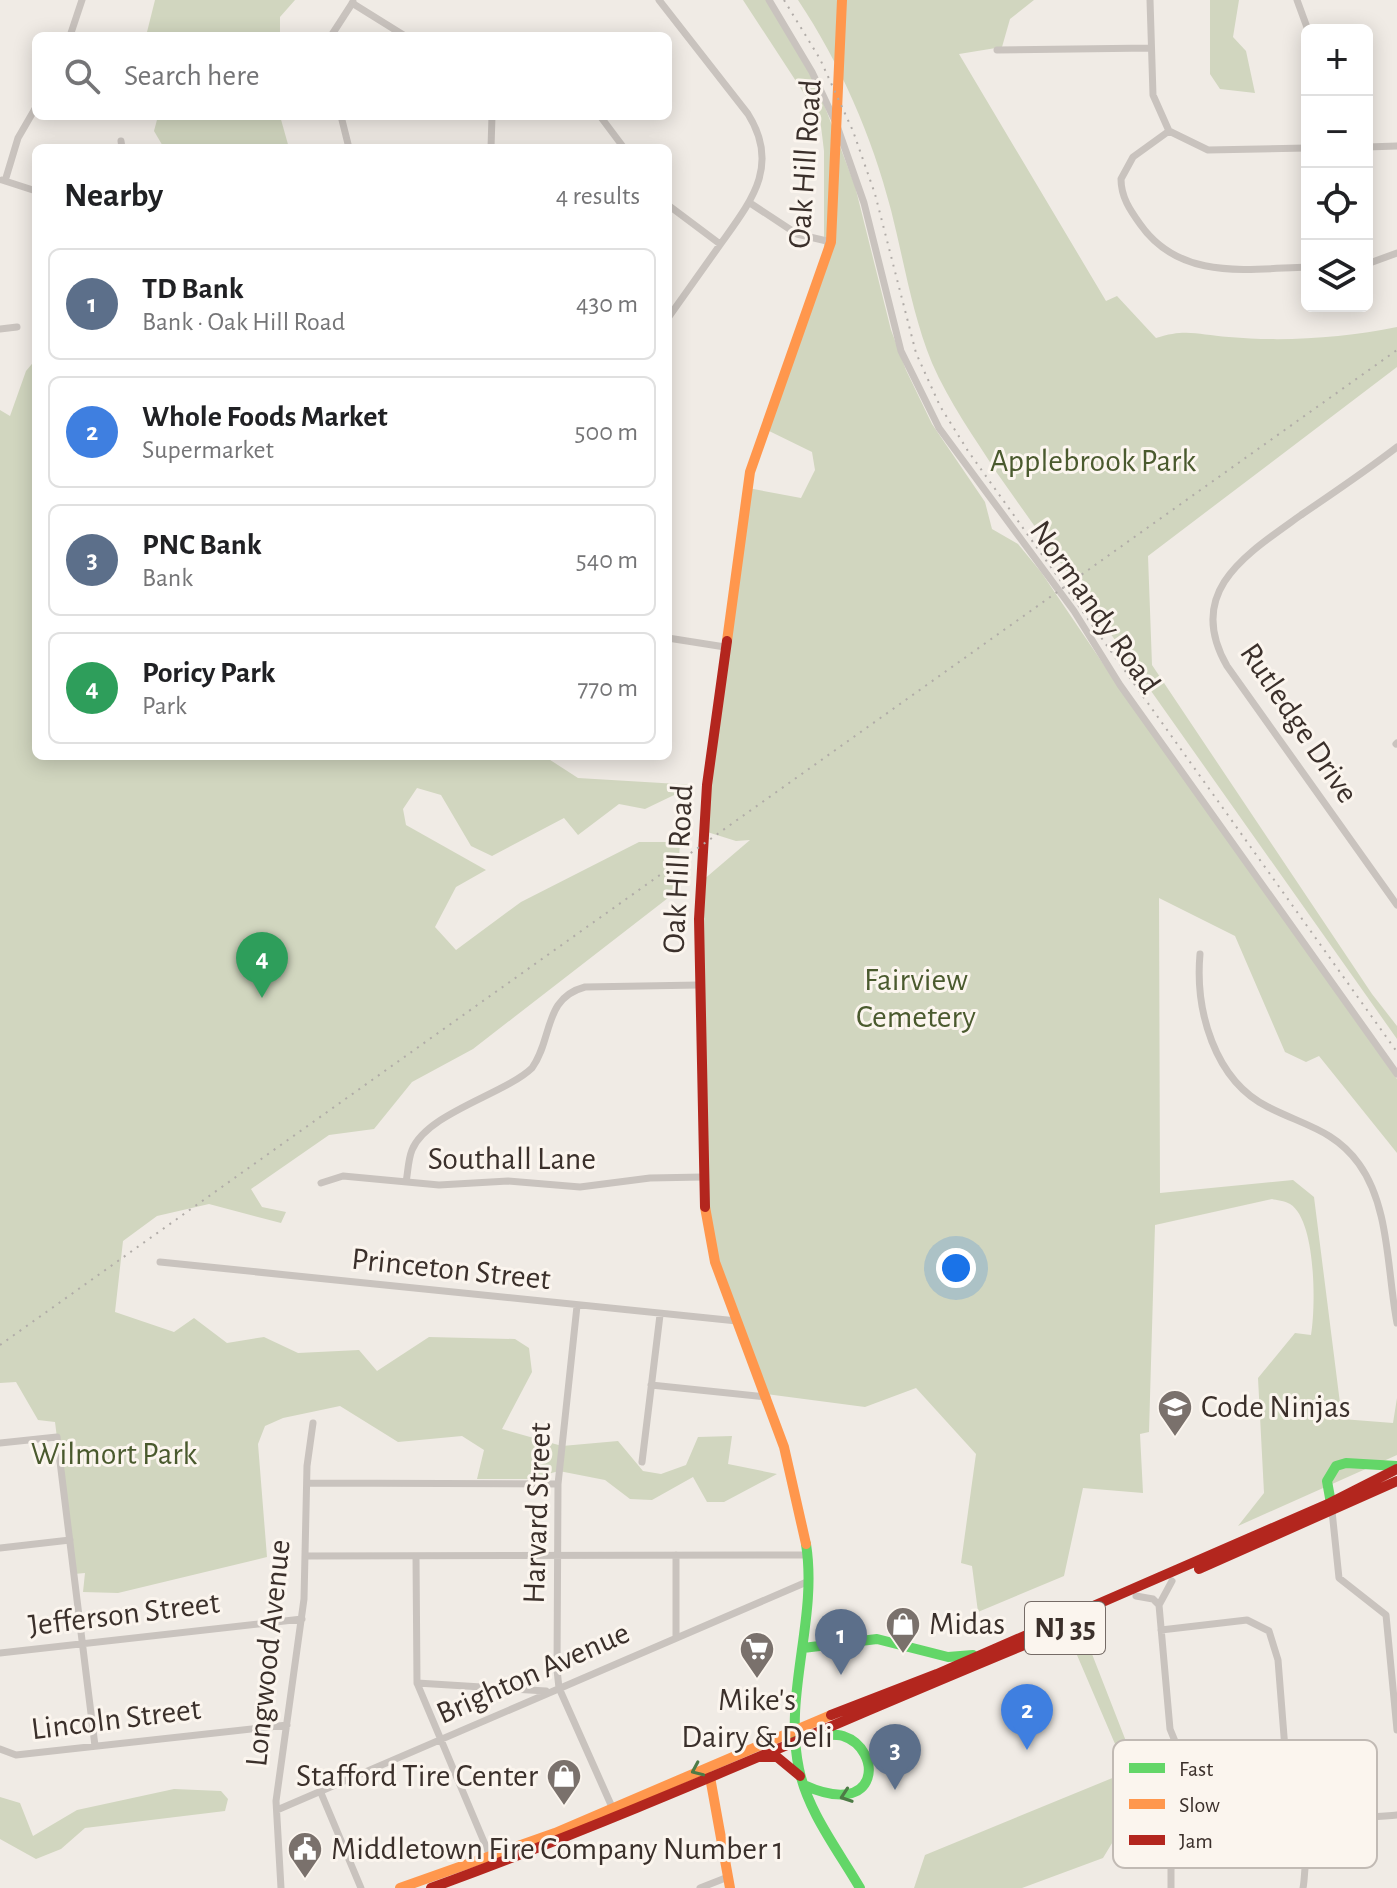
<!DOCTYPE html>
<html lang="en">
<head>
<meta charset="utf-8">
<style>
	:root { --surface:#fff; --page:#f6f6f6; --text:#202124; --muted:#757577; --line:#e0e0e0; --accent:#b45309 }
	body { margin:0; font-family:"Alegreya Sans",sans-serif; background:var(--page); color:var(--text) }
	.controls { position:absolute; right:24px; top:24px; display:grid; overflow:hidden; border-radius:12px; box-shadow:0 4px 20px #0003 }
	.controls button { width:72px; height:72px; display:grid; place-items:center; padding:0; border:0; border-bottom:2px solid var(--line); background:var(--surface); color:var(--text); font:40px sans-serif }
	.you { position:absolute; left:956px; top:1268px; width:28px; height:28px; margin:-20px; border:6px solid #fff; border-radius:50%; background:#1a73e8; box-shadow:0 0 0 12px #1a73e833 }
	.badge { display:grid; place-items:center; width:52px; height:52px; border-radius:50%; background:var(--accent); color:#fff; font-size:26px; font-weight:700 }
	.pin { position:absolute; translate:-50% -66px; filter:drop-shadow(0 2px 4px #0008) }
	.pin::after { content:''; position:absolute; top:42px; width:28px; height:24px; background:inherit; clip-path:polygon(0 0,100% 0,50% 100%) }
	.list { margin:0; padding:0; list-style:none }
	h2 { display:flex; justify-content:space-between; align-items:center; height:104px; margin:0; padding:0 32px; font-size:34px }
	h2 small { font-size:26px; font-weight:400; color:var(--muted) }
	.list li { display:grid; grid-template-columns:52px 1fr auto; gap:24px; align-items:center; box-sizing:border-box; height:112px; margin:0 16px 16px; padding:0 16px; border:2px solid var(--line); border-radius:12px }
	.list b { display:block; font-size:30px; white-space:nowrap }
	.list p { margin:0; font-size:26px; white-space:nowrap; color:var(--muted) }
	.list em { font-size:26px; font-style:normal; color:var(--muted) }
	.icon { flex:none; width:44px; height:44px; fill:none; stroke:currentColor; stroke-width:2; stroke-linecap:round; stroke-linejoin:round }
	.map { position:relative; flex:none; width:1397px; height:1888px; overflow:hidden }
	.search { position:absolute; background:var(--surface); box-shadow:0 4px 20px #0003; left:32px; top:32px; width:640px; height:88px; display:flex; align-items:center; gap:20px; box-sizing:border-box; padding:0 28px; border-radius:12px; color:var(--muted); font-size:30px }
	.panel { position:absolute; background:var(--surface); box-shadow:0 4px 20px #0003; left:32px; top:144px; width:640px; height:616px; border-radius:12px }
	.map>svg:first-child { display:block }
	.green { fill:#d1d6bf }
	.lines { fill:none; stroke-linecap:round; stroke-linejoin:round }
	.street { stroke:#c9c3be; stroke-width:7 }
	.fast { stroke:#63d668; stroke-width:10 }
	.slow { stroke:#ff974d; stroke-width:10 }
	.jam { stroke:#b3261e; stroke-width:10 }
	.rail { stroke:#b1aca8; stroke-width:2; stroke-dasharray:2 6; stroke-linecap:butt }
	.oneway { stroke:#4d7b46 }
	.labels { text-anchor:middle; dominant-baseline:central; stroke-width:6; stroke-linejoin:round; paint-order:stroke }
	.shield { fill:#fbf5ee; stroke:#756b66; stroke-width:2 }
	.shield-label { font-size:30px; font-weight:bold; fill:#3b302b }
	.street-label { font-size:32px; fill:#3b302b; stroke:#fbf5ee }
	.park-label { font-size:32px; fill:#4a5a2e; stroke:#fbf5ee }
	.poi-label { font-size:32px; fill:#3b302b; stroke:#fbf5ee; text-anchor:start }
	.key { fill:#fbf5ee; stroke:#c1bab4; stroke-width:2 }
	.key-label { font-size:22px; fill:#3b302b }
</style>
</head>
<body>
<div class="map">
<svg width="1397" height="1888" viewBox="0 0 1397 1888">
	<rect width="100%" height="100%" fill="#f0ebe5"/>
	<path class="green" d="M155,0H295L280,17V36H146Z
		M743,0H766L817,86L855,186L891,330L906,370L932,424L985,502L992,529L1018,544L1041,572L1129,702L1397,1079V1153L1319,1056L1306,1062L1285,1052L1235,936L1159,898L1160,1193L1293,1180L1314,1197L1342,1419L1393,1423L1397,1398V1455L1238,1526L1264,1493L1258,1378L1295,1333L1311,1335C1316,1306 1316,1220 1290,1204C1285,1201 1276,1200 1272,1199L1155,1225L1149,1432L1140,1434L1143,1493L1083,1488L1064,1576L978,1612L972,1566L961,1563L976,1454L916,1388L865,1407L766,1394L710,1247L702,881L750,840L736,841L704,831L748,488L801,498L815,470L812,452L765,429L824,263V151L820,118Z
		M798,0H1034L1010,19L1002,47L959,54L1106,301L1117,296L1156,338C1187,328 1198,335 1229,337C1283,342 1344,338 1397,327V367L1148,556L1152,665L1372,994L1397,1026V1039L997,473C974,437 949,402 932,363C912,314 904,261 891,210C872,136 840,63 798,0Z
		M1210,0H1239L1233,37L1246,51L1255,93L1220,89L1210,74Z
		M158,116H280L289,148H164L154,131Z
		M36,359V756H544L578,778L695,785L645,809L619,804L578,835L564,818L492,856L471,846L441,795L417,788L403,809L406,825L486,870L456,887L435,927L456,950L521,902L639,842H680L677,891L473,1049L412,1082L374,1129L329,1135L251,1189L262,1207L286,1212L281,1223L209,1204L157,1216L123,1241L115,1312L174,1332L194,1318L227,1343L264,1337L298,1353L359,1350L377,1371L429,1337L515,1339L529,1348L532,1372L502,1429L562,1446L618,1441L643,1471L661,1474L686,1465L698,1437L732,1436L728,1464L777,1474L724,1502H707L693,1477L652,1500L630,1499L605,1480L559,1471L529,1479H477L484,1450L462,1436L398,1442L340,1406L283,1418L265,1426L258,1444L267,1557L118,1593L83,1592L85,1573L74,1574L55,1422L38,1420L16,1382L0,1383V410L10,416L26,371Z
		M1071,1641L1092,1654L1138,1772L1173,1821L1123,1825L1103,1858L1022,1888H914L925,1855L1127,1772Z
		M174,1789L221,1791L228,1799L225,1811L85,1828L61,1849L36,1859L0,1839V1797L20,1803L33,1836L77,1810Z"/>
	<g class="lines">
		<path class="street" d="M659,0L748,114C780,165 752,200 722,242C704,267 686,293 668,318
			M769,0L812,72L836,123L864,203L901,351L939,428L1074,611L1120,685L1397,1074
			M1150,0L1153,95L1169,131L1208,150L1307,148
			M1297,0L1308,30
			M352,3L405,36
			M70,36L82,0
			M331,36L353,2
			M997,50L1151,48
			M341,116L349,148
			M600,116L624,148
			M1169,131L1133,157L1121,179C1121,197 1130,210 1140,224C1180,281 1246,269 1307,267
			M121,141L122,148
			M1367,147L1397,146
			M491,148L492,116
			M2,180L36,191
			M5,181L18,138L36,107
			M750,203L797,234L831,242
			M668,205L720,244
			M1367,264L1397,253
			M0,329L17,327
			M1397,447C1366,471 1333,493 1301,515C1247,554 1184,591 1227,666L1397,905
			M668,638L725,647
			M1396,744L1397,743
			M1200,954C1195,1010 1214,1080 1268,1107C1303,1125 1335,1130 1359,1164C1390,1207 1387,1272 1397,1323
			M406,1182C408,1172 408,1160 412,1150C427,1113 505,1094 532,1068C553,1039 543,998 585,987L699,985
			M321,1183L343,1176L439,1185L508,1181L580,1187L650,1178L703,1177
			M160,1262L737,1321
			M577,1306L558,1484L557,1670L559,1688L612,1807
			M651,1385L767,1397
			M0,1443L57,1437L95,1746
			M642,1462L660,1315
			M307,1483L558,1484
			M1332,1511L1339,1578L1386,1615L1397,1730
			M0,1548L70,1540
			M676,1555V1637
			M305,1556L808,1555
			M416,1556L417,1683L490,1856
			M1172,1581L1159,1605L1170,1729L1179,1751L1193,1759L1286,1752
			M1136,1596L1153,1599L1159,1605
			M1161,1630L1247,1620L1269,1631L1278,1660L1288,1787
			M0,1653L302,1619
			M417,1683L546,1691
			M0,1749L16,1755L287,1725
			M321,1793L361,1888
			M277,1810L809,1581
			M281,1888L276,1801L304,1599L307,1466L313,1423
			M700,1888L728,1877
			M1171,1888V1869L1177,1853
			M1303,1888C1305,1878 1304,1867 1307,1857C1318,1816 1363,1818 1397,1815"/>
		<path class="fast" d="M1332,1509L1327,1481L1336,1466L1346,1463L1397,1466
			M806,1544C818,1619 783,1694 799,1769C808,1812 838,1850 860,1888
			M803,1648L877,1639L948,1657L973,1655
			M804,1785C881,1820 883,1749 843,1736C836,1734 826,1735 818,1735"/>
		<path class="slow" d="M727,641L750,472L831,242L842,0
			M705,1207L715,1262L784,1447L806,1544
			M710,1777L730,1888
			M400,1888L555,1833L831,1715"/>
		<path class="jam" d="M705,1207L699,919L707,785L727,641
			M1199,1569L1397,1481
			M831,1715L937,1674L1330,1503L1397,1469
			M759,1757H777L800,1776
			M431,1888C639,1812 841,1720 1046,1636"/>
		<path class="rail" d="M784,0L820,59L853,131L875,194L916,353L940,406L968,451L1397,1052
			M0,1345L1397,350"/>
	</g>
	<defs><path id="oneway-chevron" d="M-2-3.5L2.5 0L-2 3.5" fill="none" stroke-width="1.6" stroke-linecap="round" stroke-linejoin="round" transform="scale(2)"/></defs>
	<g class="oneway">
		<use href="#oneway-chevron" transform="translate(697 1770) rotate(156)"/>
		<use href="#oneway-chevron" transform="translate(846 1796) rotate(161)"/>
	</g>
	<defs>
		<g id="school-pin" transform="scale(1.8)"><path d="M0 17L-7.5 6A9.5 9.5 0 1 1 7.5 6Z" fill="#7a716c" stroke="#fbf5ee"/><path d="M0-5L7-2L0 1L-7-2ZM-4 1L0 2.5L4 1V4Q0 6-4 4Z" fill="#fff"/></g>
		<g id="shop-pin" transform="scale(1.8)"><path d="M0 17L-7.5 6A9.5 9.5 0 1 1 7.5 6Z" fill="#7a716c" stroke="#fbf5ee"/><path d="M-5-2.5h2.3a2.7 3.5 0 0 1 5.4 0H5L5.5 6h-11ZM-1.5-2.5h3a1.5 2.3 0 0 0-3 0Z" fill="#fff"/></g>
		<g id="supermarket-pin" transform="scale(1.8)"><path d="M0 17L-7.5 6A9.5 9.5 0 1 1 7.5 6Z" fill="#7a716c" stroke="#fbf5ee"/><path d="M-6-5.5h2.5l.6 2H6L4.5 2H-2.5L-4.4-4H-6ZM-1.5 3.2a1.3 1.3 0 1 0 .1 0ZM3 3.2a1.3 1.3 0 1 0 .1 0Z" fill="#fff"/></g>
		<g id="civic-pin" transform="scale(1.8)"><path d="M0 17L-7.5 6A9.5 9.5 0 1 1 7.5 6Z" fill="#7a716c" stroke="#fbf5ee"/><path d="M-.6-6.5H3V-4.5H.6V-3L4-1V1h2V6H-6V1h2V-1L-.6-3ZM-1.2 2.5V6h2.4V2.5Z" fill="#fff"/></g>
	</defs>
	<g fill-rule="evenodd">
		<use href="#school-pin" x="1175" y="1407"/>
		<use href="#shop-pin" x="903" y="1624"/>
		<use href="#supermarket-pin" x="757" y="1649"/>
		<use href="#shop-pin" x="564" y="1776"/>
		<use href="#civic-pin" x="305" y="1849"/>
	</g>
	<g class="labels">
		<rect class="shield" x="1025" y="1602" width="80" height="52" rx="6"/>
		<g class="shield-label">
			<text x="1065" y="1628">NJ 35</text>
		</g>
		<g class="street-label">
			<text transform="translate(805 164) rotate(-86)">Oak Hill Road</text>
			<text transform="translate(1095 607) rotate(55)">Normandy Road</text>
			<text transform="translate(1299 723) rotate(56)">Rutledge Drive</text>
			<text transform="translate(678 869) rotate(-87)">Oak Hill Road</text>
			<text x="512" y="1159">Southall Lane</text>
			<text transform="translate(451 1269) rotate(6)">Princeton Street</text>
			<text transform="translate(537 1513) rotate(-88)">Harvard Street</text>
			<text transform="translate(124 1614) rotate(-7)">Jefferson Street</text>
			<text transform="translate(268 1653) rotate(-84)">Longwood Avenue</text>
			<text transform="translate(533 1673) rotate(-24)">Brighton Avenue</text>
			<text transform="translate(116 1719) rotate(-7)">Lincoln Street</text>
		</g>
		<g class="park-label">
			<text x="1093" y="461">Applebrook Park</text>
			<text x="916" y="980">Fairview<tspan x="916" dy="37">Cemetery</tspan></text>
			<text x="114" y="1454">Wilmort Park</text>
		</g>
		<g class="poi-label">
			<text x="1201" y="1407">Code Ninjas</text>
			<text x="929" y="1624">Midas</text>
			<text x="757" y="1700" text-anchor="middle">Mike's<tspan x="757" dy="37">Dairy &amp; Deli</tspan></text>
			<text x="538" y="1776" text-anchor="end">Stafford Tire Center</text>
			<text x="331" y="1849">Middletown Fire Company Number 1</text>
		</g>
	</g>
	<rect x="1113" y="1740" width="264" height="128" rx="12" class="key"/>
	<rect x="1129" y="1763" width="36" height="10" fill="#63d668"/>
	<rect x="1129" y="1799" width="36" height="10" fill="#ff974d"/>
	<rect x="1129" y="1835" width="36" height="10" fill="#b3261e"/>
	<g class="key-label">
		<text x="1179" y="1776">Fast</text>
		<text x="1179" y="1812">Slow</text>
		<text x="1179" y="1848">Jam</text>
	</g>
</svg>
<div class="controls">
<button>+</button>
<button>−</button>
<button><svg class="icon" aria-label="locate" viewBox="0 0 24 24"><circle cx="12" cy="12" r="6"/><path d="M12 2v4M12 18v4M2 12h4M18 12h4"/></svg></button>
<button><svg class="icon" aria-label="layers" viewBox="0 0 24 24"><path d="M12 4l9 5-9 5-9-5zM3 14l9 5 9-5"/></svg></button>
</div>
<div class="you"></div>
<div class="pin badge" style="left:841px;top:1675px;background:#5c6f8a">1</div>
<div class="pin badge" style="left:1027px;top:1750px;background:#3f7fe0">2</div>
<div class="pin badge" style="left:895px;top:1790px;background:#5c6f8a">3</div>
<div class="pin badge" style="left:262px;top:998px;background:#2e9e5b">4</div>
<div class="search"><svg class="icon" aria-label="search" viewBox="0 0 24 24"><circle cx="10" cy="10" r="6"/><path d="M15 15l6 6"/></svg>Search here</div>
<section class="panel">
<h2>Nearby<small>4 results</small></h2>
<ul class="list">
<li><span class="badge" style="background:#5c6f8a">1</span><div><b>TD Bank</b><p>Bank · Oak Hill Road</p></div><em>430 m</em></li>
<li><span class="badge" style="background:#3f7fe0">2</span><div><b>Whole Foods Market</b><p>Supermarket</p></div><em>500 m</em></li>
<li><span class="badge" style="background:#5c6f8a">3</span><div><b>PNC Bank</b><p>Bank</p></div><em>540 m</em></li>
<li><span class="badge" style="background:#2e9e5b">4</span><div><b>Poricy Park</b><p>Park</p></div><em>770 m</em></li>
</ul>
</section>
</div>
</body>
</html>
